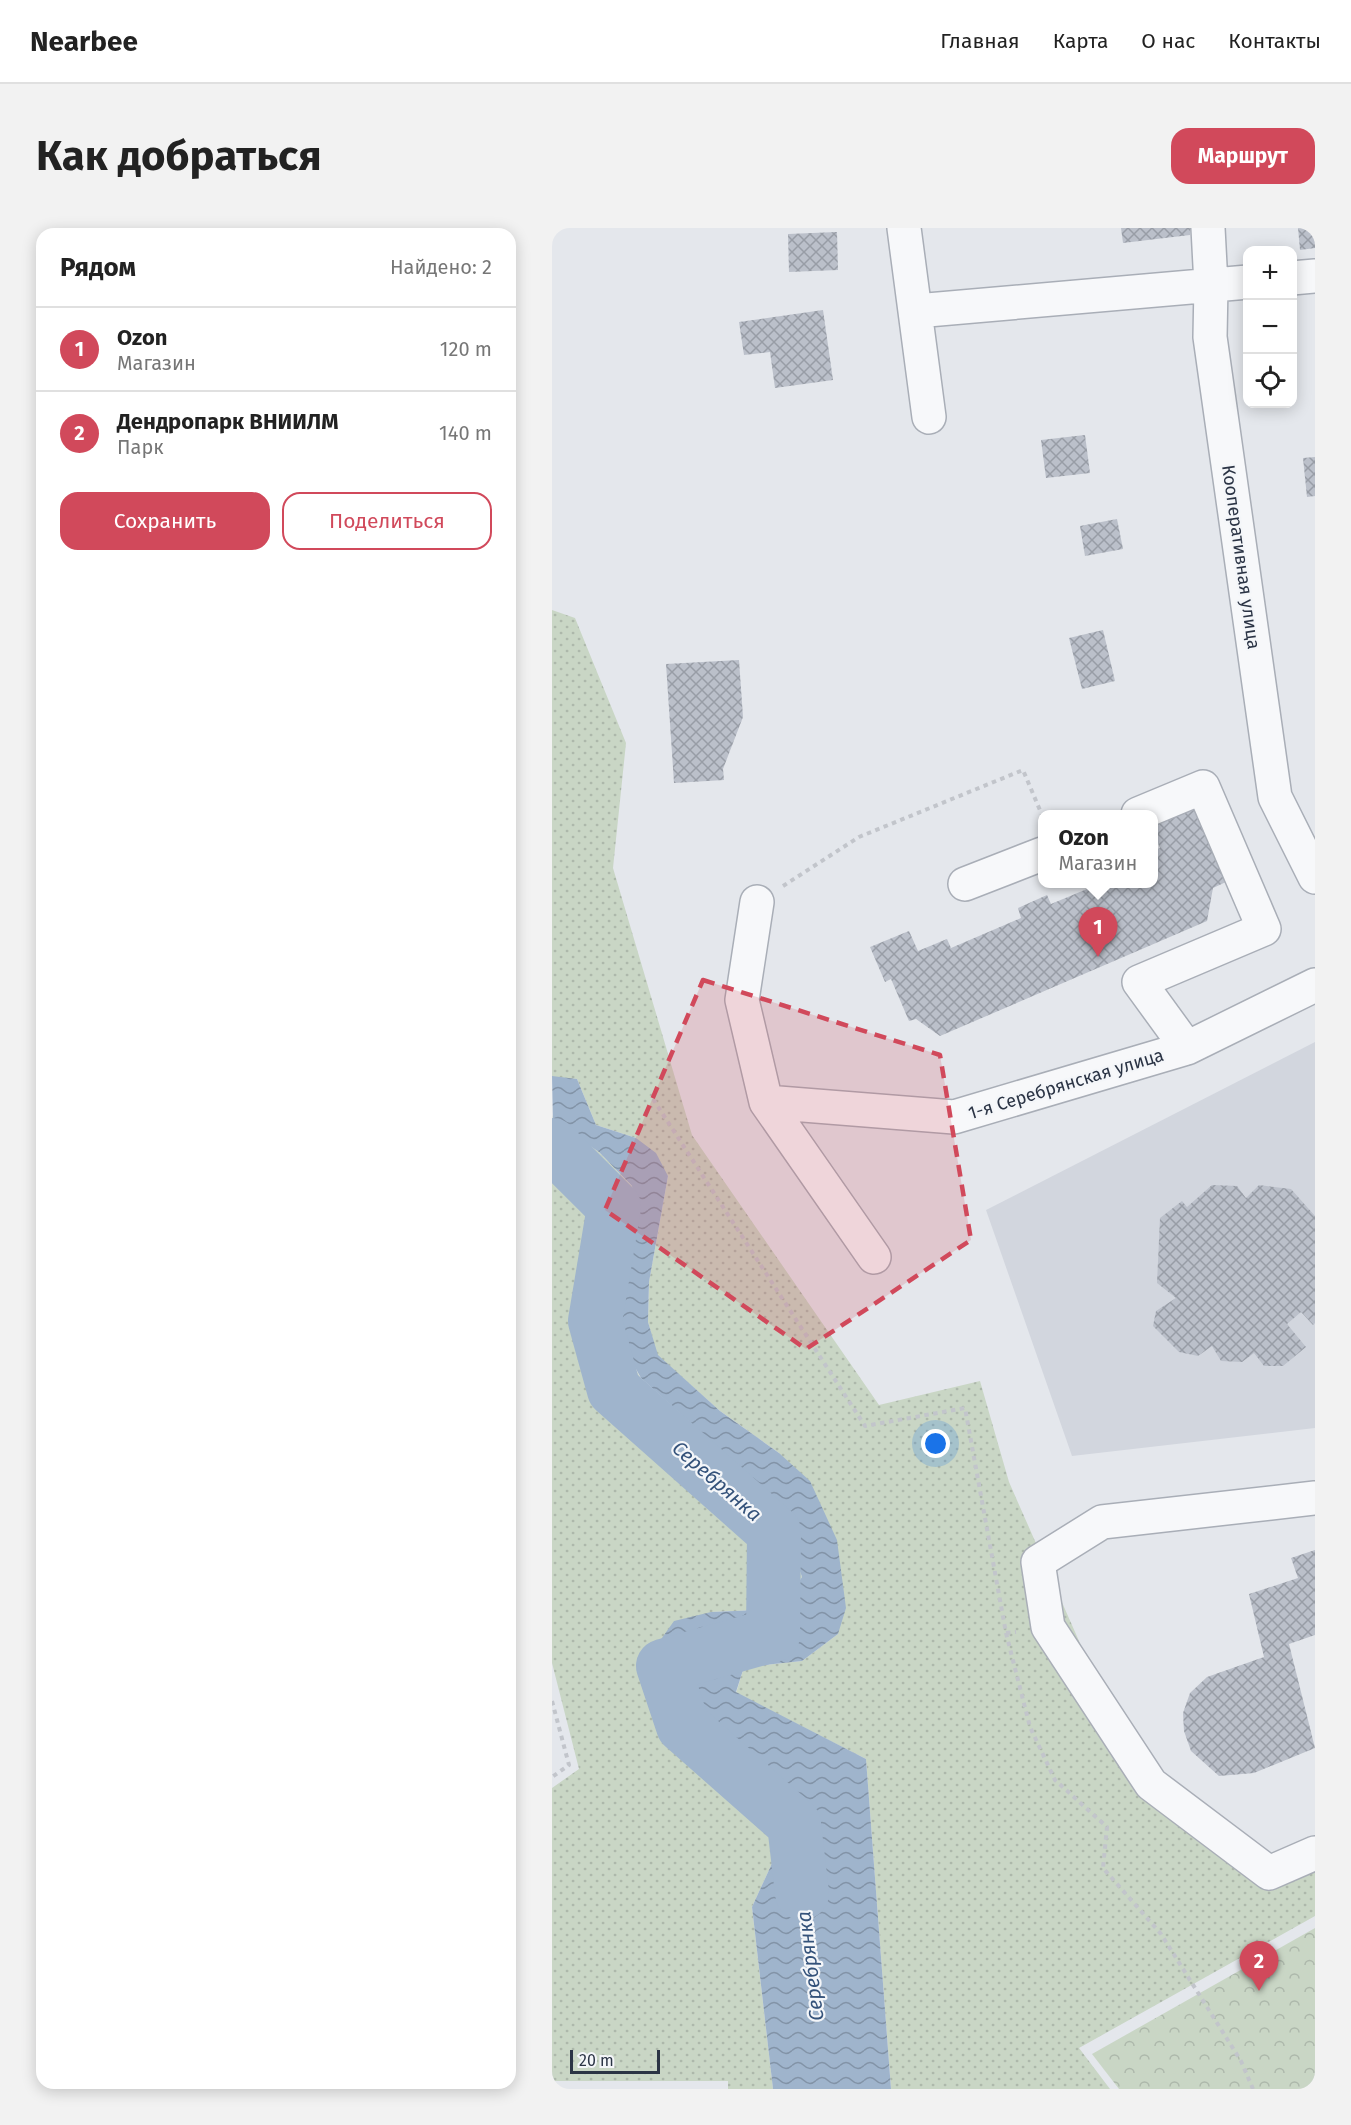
<!DOCTYPE html>
<html lang="ru">
<head>
<meta charset="utf-8">
<style>
	:root { --surface:#fff; --page:#f2f2f2; --text:#222; --muted:#767676; --line:#e0e0e0; --accent:#d1495b }
	body { margin:0; font-family:"Fira Sans",sans-serif; background:var(--page); color:var(--text) }
	.controls { position:absolute; right:18px; top:18px; display:grid; overflow:hidden; border-radius:12px; box-shadow:0 3px 15px #0003 }
	.controls button { width:54px; height:54px; display:grid; place-items:center; padding:0; border:0; border-bottom:2px solid var(--line); background:var(--surface); color:var(--text); font:30px sans-serif }
	.scale { position:absolute; left:18px; bottom:15px; width:90px; box-sizing:border-box; padding-left:6px; border:3px solid #2b3445; border-top:0; font-size:16px; line-height:21px; white-space:nowrap; color:#2b3445; -webkit-text-stroke:4px #f4f6f9; paint-order:stroke }
	.you { position:absolute; left:384px; top:1216px; width:21px; height:21px; margin:-15px; border:4px solid #fff; border-radius:50%; background:#1a73e8; box-shadow:0 0 0 9px #1a73e833 }
	.badge { display:grid; place-items:center; width:39px; height:39px; border-radius:50%; background:var(--accent); color:#fff; font-size:20px; font-weight:700 }
	.pin { position:absolute; translate:-50% -50px; filter:drop-shadow(0 2px 3px #0008) }
	.pin::after { content:''; position:absolute; top:32px; width:21px; height:18px; background:inherit; clip-path:polygon(0 0,100% 0,50% 100%) }
	.popup { position:absolute; left:486px; top:582px; width:120px; height:78px; box-sizing:border-box; display:grid; place-content:center; border-radius:12px; background:var(--surface); filter:drop-shadow(0 2px 4px #0005); font-size:20px; white-space:nowrap; color:var(--muted) }
	.popup b { font-size:22px; color:var(--text) }
	.popup::after { content:''; position:absolute; left:50%; top:100%; margin-left:-12px; border:12px solid transparent; border-top-color:var(--surface) }
	.list { margin:0; padding:0; list-style:none }
	h2 { display:flex; justify-content:space-between; align-items:center; height:78px; margin:0; padding:0 24px; font-size:26px }
	h2 small { font-size:20px; font-weight:400; color:var(--muted) }
	.list li { display:grid; grid-template-columns:39px 1fr auto; gap:18px; align-items:center; box-sizing:border-box; height:84px; padding:0 24px; border-top:2px solid var(--line) }
	.list b { display:block; font-size:22px; white-space:nowrap }
	.list p { margin:0; font-size:20px; white-space:nowrap; color:var(--muted) }
	.list em { font-size:20px; font-style:normal; color:var(--muted) }
	.actions { display:flex; gap:12px; padding:18px 24px }
	.actions a { flex:1; padding:14px 0; border:2px solid var(--accent); border-radius:18px; text-align:center; font-size:21px; color:var(--accent) }
	.actions .main { background:var(--accent); color:#fff }
	.icon { flex:none; width:33px; height:33px; fill:none; stroke:currentColor; stroke-width:2; stroke-linecap:round; stroke-linejoin:round }
	.map { position:relative; flex:none; width:763px; height:1861px; overflow:hidden; border-radius:18px }
	header { display:flex; align-items:center; gap:36px; box-sizing:border-box; height:84px; padding:0 30px; background:var(--surface); border-bottom:2px solid var(--line) }
	header strong { font-size:28px }
	nav { display:flex; gap:33px; margin-inline-start:auto; font-size:21px }
	.intro { display:flex; align-items:center; justify-content:space-between; box-sizing:border-box; height:144px; padding:0 36px }
	h1 { margin:0; font-size:42px }
	.button { padding:15px 27px; border-radius:18px; background:var(--accent); color:#fff; font-size:21px; font-weight:700 }
	main { display:flex; gap:36px; padding:0 36px }
	aside { flex:1; background:var(--surface); border-radius:18px; box-shadow:0 3px 15px #0003 }
	.map>svg:first-child { display:block }
	.built { fill:#d2d6de }
	.grass { fill:url(#grass-dots) }
	.park { fill:url(#park-crowns) }
	.water { fill:url(#water-waves) }
	.lines { fill:none; stroke-linecap:round; stroke-linejoin:round }
	.river { stroke:#9fb4cc; stroke-width:54 }
	.building { fill:url(#building-cross-hatch) }
	.minor-casing { stroke:#a9aeb7; stroke-width:36 }
	.path { stroke:#c2c5cb; stroke-width:4; stroke-dasharray:4.5 4.5; stroke-linecap:butt }
	.minor { stroke:#f7f8fa; stroke-width:33 }
	.marked { fill:#d1495b; fill-opacity:0.2; stroke:#d1495b; stroke-width:4.5; stroke-dasharray:12 8; stroke-linejoin:round }
	.labels { text-anchor:middle; dominant-baseline:central; stroke-width:4.5; stroke-linejoin:round; paint-order:stroke }
	.street-label { font-size:18px; fill:#2b3445; stroke:#f4f6f9 }
	.water-label { font-size:20px; font-style:italic; fill:#34527a; stroke:#f4f6f9 }
</style>
</head>
<body>
<header>
<strong>Nearbee</strong>
<nav><a>Главная</a><a>Карта</a><a>О нас</a><a>Контакты</a></nav>
</header>
<div class="intro"><h1>Как добраться</h1><a class="button">Маршрут</a></div>
<main>
<aside>
<h2>Рядом<small>Найдено: 2</small></h2>
<ul class="list">
<li><span class="badge">1</span><div><b>Ozon</b><p>Магазин</p></div><em>120 m</em></li>
<li><span class="badge">2</span><div><b>Дендропарк ВНИИЛМ</b><p>Парк</p></div><em>140 m</em></li>
</ul>
<div class="actions"><a class="main">Сохранить</a><a>Поделиться</a></div>
</aside>
<div class="map">
<svg width="763" height="1861" viewBox="0 0 763 1861">
	<defs>
		<pattern id="grass-dots" width="8" height="8" patternUnits="userSpaceOnUse" patternTransform="scale(1.5)"><rect width="8" height="8" fill="#c9d6c5"/><path d="M2 2h.1M6 6h.1" fill="none" stroke="#adb8ab" stroke-width="1.8" stroke-linecap="round"/></pattern>
		<pattern id="park-crowns" width="20" height="18" patternUnits="userSpaceOnUse" patternTransform="scale(1.5)"><rect width="20" height="18" fill="#c9d6c5"/><path d="M2 6a3 3 0 1 1 6 0M12 15a3 3 0 1 1 6 0" fill="none" stroke="#adb8ab"/></pattern>
		<pattern id="water-waves" width="16" height="10" patternUnits="userSpaceOnUse" patternTransform="scale(1.5)"><rect width="16" height="10" fill="#9fb4cc"/><path d="M0 5q4-4 8 0t8 0" fill="none" stroke="#8293a7"/></pattern>
		<pattern id="building-cross-hatch" width="8" height="8" patternUnits="userSpaceOnUse" patternTransform="scale(1.5)"><rect width="8" height="8" fill="#bbc0ca"/><path d="M0 0l8 8M0 8l8-8" fill="none" stroke="#989da6"/></pattern>
	</defs>
	<rect width="100%" height="100%" fill="#e4e7ec"/>
	<path class="built" d="M763,814V1200L520,1228L434,982Z"/>
	<path class="grass" d="M0,382L23,390L74,515L61,640L140,907L327,1177L428,1153L457,1254L549,1463L604,1551L730,1647L763,1637V1688L527,1820L558,1861H339L314,1531L184,1465L192,1439L250,1433L286,1406L227,1225L168,1183L105,1127L96,1094L97,1054L116,948L84,910L44,897L25,851L0,849V851Z
		M0,887L1,893L47,924L80,958L83,981L64,1065L76,1127L89,1151L214,1263L238,1313L250,1349L229,1381L159,1384L114,1468L230,1561L239,1594L200,1679L221,1861H176V1853H0V1560L27,1541L0,1435Z"/>
	<path class="park" d="M763,1700V1861H567L540,1826Z"/>
	<path class="water" d="M0,848L25,851L44,897L84,910L104,925L116,948L97,1054L96,1094L106,1127L168,1183L227,1225L258,1253L285,1312L294,1380L286,1406L250,1433L192,1439L184,1464L314,1531L339,1861H221L200,1679L239,1594L230,1561L114,1468L100,1424L122,1393L159,1384L229,1381L250,1349L238,1313L214,1263L89,1150L76,1127L64,1065L83,981L80,958L47,924L1,893Z"/>
	<g class="lines">
		<path class="river" d="M0,917L62,979L43,1093L62,1162L222,1304L221,1407L111,1438L131,1498L242,1596L250,1665"/>
	</g>
	<path class="building" d="M569,0H638V7L571,15Z
		M746,0H763V20L748,22Z
		M285,4L286,42L237,44L236,6Z
		M271,82L281,152L223,160L218,124L192,127L187,94Z
		M533,207L538,245L494,250L489,212Z
		M763,229V268L755,269L751,230Z
		M565,291L571,321L533,328L528,298Z
		M551,402L563,453L530,461L517,410Z
		M187,432L191,489L171,541L172,552L122,555L114,436Z
		M644,575L666,624L661,626L674,654L661,660L655,693L388,808L364,791L357,793L339,751L333,754L318,719L357,703L366,723L395,711L399,720L469,690L466,680L495,667L499,676L547,656H602V622L608,620L602,606V593Z
		M660,957L685,958L694,970L707,957L739,961L763,988V1095L761,1097L749,1084L735,1096L754,1119L731,1138H712L702,1125L690,1134L669,1133L660,1118L646,1128L627,1124L601,1098L604,1083L624,1070L605,1055L608,990L630,973L635,979Z
		M763,1322V1407L737,1416L763,1520L702,1545L667,1548L639,1523L632,1503L631,1485L638,1465L655,1449L712,1429L697,1366L746,1350L739,1330Z"/>
	<g class="lines">
		<g class="minor-casing">
			<path id="minor" d="M352,0L377,189
				M656,0L659,57L658,109L723,569L763,649
				M740,50L763,48
				M364,83L696,54
				M586,586L651,559L712,701L587,754L635,820
				M413,656L490,626
				M205,674L190,772L214,874L322,1029
				M214,874L402,889L635,820L763,757
				M763,1270L550,1294L486,1334L496,1399L599,1556L717,1645L763,1625"/>
		</g>
		<path class="path" d="M231,658L307,609L471,542L490,587
			M101,871L313,1198L413,1180L454,1405L464,1404
			M454,1405L478,1499L503,1552L555,1599L551,1640L609,1706L689,1833L701,1861
			M0,1473L17,1537L0,1549"/>
		<use href="#minor" class="minor"/>
	</g>
	<path class="marked" d="M151,752L388,827L419,1012L254,1121L53,982Z"/>
	<g class="labels">
		<g class="street-label">
			<text transform="translate(689 329) rotate(82)">Кооперативная улица</text>
			<text transform="translate(514 856) rotate(-17)">1-я Серебрянская улица</text>
		</g>
		<g class="water-label">
			<text transform="translate(165 1253) rotate(41)">Серебрянка</text>
			<text transform="translate(258 1738) rotate(-97)">Серебрянка</text>
		</g>
	</g>
</svg>
<div class="controls">
<button>+</button>
<button>−</button>
<button><svg class="icon" aria-label="locate" viewBox="0 0 24 24"><circle cx="12" cy="12" r="6"/><path d="M12 2v4M12 18v4M2 12h4M18 12h4"/></svg></button>
</div>
<div class="scale">20 m</div>
<div class="you"></div>
<div class="pin badge" style="left:546px;top:729px">1</div>
<div class="popup"><b>Ozon</b>Магазин</div>
<div class="pin badge" style="left:707px;top:1763px">2</div>
</div>
</main>
</body>
</html>
